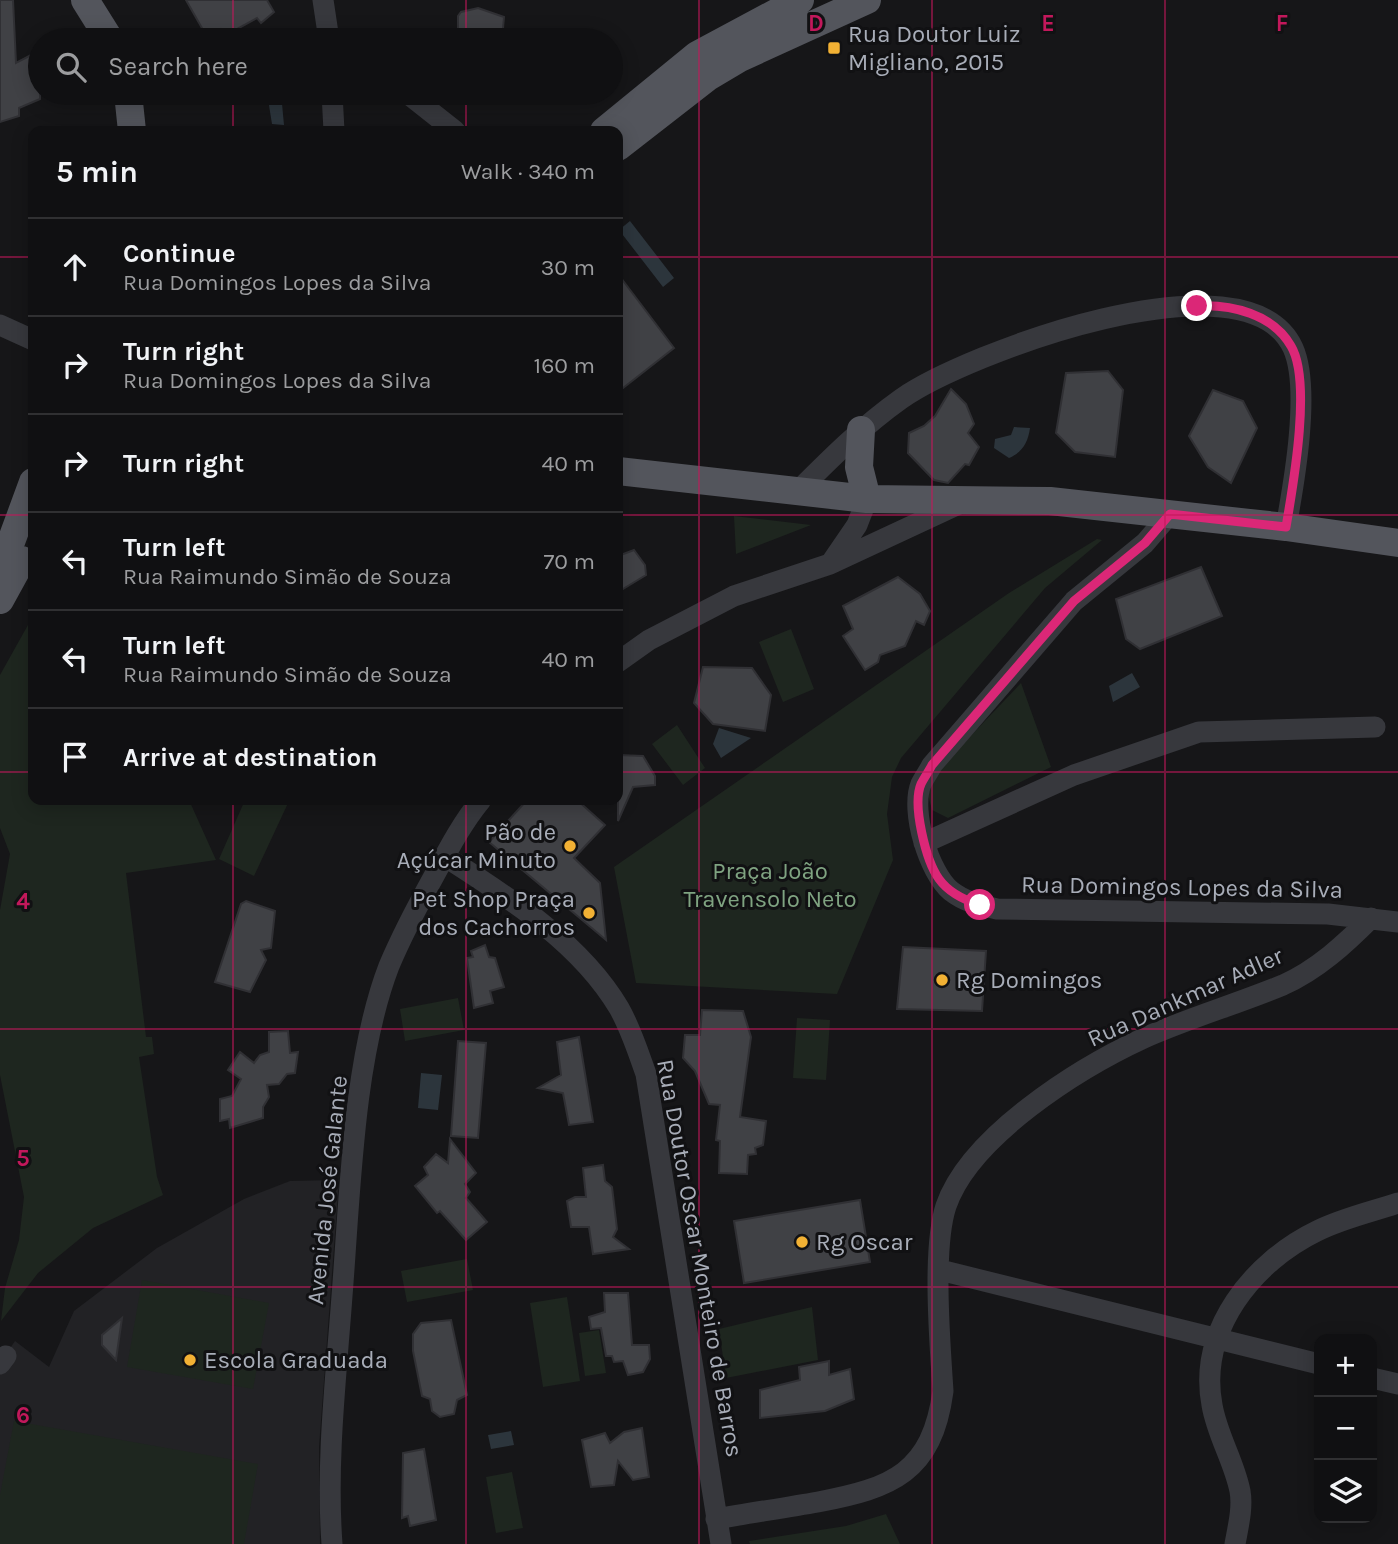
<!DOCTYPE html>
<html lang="en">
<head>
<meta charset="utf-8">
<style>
	:root { --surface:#101012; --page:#19191b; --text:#f1f3f6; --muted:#9c9d9f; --line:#303032 }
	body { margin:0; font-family:Karla,sans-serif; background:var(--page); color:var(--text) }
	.controls { position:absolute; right:21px; bottom:21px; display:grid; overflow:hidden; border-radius:14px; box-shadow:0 4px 18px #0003 }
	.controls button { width:63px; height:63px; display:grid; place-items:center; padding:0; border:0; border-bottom:2px solid var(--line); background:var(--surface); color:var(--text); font:35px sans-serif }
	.stop { position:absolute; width:21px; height:21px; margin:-16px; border:5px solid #db2777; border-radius:50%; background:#fff }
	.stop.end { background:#db2777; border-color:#fff; box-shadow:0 2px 7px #0008 }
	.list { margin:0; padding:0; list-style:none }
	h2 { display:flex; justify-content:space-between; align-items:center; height:91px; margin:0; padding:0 28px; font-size:30px }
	h2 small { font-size:23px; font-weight:400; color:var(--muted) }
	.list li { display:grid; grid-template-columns:46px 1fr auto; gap:21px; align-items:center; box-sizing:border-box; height:98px; padding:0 28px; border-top:2px solid var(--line) }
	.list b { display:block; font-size:26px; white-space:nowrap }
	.list p { margin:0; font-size:23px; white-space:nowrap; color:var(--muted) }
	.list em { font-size:23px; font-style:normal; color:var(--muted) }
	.icon { flex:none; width:38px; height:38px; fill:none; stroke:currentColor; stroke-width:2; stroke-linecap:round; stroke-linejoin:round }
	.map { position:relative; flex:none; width:1398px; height:1544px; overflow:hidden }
	.search { position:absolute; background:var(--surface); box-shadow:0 4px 18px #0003; left:28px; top:28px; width:595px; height:77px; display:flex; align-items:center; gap:18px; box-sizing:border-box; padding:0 24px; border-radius:38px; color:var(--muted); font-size:26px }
	.panel { position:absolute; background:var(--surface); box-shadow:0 4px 18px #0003; left:28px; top:126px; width:595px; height:679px; border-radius:14px }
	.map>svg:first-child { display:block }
	.built { fill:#222225 }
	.green { fill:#1e261f }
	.water { fill:#2c353c }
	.building { fill:#404145; stroke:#303034; stroke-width:2 }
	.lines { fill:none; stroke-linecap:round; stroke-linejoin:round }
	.minor { stroke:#37383d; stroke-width:21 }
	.major { stroke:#53555c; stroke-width:28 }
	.route { stroke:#db2777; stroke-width:9 }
	.grid { fill:none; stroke:#c2185b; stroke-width:2; stroke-opacity:0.55 }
	.poi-dot { fill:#f2b134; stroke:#111113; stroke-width:2.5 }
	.labels { text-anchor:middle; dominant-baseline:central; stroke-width:6; stroke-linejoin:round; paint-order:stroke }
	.poi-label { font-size:24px; fill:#a8adb8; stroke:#111113; text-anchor:start }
	.park-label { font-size:24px; fill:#7fa381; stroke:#111113 }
	.street-label { font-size:24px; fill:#a8adb8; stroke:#111113 }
	.grid-label { font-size:23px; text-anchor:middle; font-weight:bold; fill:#c2185b; stroke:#111113; stroke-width:6; stroke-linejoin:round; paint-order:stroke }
</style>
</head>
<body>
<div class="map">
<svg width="1398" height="1544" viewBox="0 0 1398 1544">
	<rect width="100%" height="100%" fill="#161618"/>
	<path class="built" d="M339,1180L319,1447L320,1544H0V1363L15,1341L49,1367L74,1311L157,1248L244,1199L290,1181Z"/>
	<path class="green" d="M734,516L811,525L736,554Z
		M1097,539L1102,540L1045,588L901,758L892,777L887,814L893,860L837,994L636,983L614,867L1009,593Z
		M33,616V800H189L216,860L126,873L146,1037H152L154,1054L139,1057L157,1177L163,1195L93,1228L38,1273L1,1321L5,1288L19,1240L24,1197L0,1075V910L10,854L0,828V675Z
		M791,629L814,689L783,702L759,642Z
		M1021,683L1051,767L948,818L932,810L927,791L945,763Z
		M677,725L705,768L683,785L652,744Z
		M245,800L289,801L254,876L219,859Z
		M458,998L464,1030L405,1041L400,1009Z
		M797,1018L830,1020L826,1080L793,1078Z
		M467,1259L473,1290L407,1302L401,1271Z
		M142,1280L269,1303L253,1389L127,1367Z
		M567,1297L580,1381L543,1387L530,1303Z
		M812,1307L818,1360L726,1378L719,1329Z
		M599,1330L606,1373L585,1376L579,1333Z
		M14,1421L258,1464L244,1544H0V1495Z
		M512,1472L523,1528L496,1533L486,1477Z
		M886,1514L900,1544H750L749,1541L846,1526Z"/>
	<path class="water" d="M267,93H281L284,125L272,124Z
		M630,221L674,278L663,287L619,230Z
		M1014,427L1030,428C1028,442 1023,452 1009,458L994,448L995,439L1011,435Z
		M1132,673L1140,687L1113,702L1109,686Z
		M719,728L751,738L721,758L713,744Z
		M421,1073L442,1075L438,1110L418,1108Z
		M511,1431L514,1445L491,1449L488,1435Z"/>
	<path class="building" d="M0,0H13L16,63L35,53L40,64V99L19,108V116L0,122Z
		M186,0H267L274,12L261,23L257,18L228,34L221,29L207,37Z
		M478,8L504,17L502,40H458V16L461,12Z
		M618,274L674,348L618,392Z
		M1108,371L1123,390L1115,457L1075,452L1056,433L1066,373Z
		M951,389L966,404L974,424L968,433L979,447L969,465L965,464L948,483L934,480L908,453L909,433L924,426L935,416Z
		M1213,390L1243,401L1257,428L1231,483L1208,467L1189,436Z
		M634,550L645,565L646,575L618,592V556Z
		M1201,567L1222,616L1140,649L1126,639L1116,599Z
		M898,577L920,594L930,611L924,625L916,621L905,646L880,655L878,662L865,670L843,636L853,629L843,606Z
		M703,667L752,668L771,695L765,731L713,724L694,703Z
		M618,755L643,756L655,776V785L633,787L618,821Z
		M527,800H577L605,825L574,858L600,883L606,940L489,842Z
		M246,901L275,911L271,948L261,950L266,960L250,992L215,982L241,904Z
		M485,945L489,957L495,958L504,987L490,991L493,1003L474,1008L467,958L473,957L471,951Z
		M903,947L986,951L982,1011L897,1009Z
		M702,1010L743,1011L751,1037L740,1117L766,1121L763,1145L755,1148L756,1154L748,1155L747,1174L719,1173L720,1141L716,1140L720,1105L709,1104L695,1071L683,1058L685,1035H700Z
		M288,1031L290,1053L298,1052L295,1073L287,1074L279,1084L267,1085L269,1097L263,1107V1118L230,1128L229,1119L220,1121V1099L232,1096L241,1079L228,1070L240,1052L254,1063L260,1055L269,1052V1032Z
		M579,1037L593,1122L569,1125L563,1093L538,1088L561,1075L557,1042Z
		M458,1041L486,1043L478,1138L451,1136Z
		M450,1139L476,1173L465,1184L470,1192L466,1198L487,1222L466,1240L440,1211L437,1213L415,1186L428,1175L424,1167L436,1154L448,1163Z
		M603,1165L605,1181L612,1187L617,1229L613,1237L629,1249L593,1254L589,1227H571L567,1201L575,1197H586L583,1168Z
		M860,1200L870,1262L744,1283L734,1221Z
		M604,1293H628L632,1345H649L650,1359L643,1372L628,1375L623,1361L614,1362L612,1356H606L601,1328L591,1329L589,1317L605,1312Z
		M122,1318L116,1360L102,1345V1335Z
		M451,1320L467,1395L457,1400L454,1414L440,1417L432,1411L430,1399L422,1396L413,1351V1334L421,1323Z
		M829,1361V1375L850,1369L854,1399L825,1411L760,1418V1390L800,1380L799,1367Z
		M642,1428L649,1477L633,1480L618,1461L614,1485L591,1487L582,1440L605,1433L610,1443L624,1432Z
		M424,1449L436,1520L410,1526L408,1516L402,1518L403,1453Z"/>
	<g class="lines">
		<path class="minor" d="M323,0L329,40
			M332,93L334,131
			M407,93L455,131
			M0,325L33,340
			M798,491C831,458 863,426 901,399C965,354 1247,247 1293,348C1311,388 1294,483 1286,527
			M1170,514L1145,543L1074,601L932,765C929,771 924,778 921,784C910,811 929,873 951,891C965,902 980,905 997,909L1328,914L1398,922
			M831,563L857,525L867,499
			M618,662L649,640L734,596L830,564L961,503
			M924,843L1074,775L1199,732L1375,727
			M444,856C508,897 580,942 619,1008C631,1029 638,1052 646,1074L721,1544
			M940,1270L1319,1364
			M0,1364L6,1356
			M1372,1378L1398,1384
			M716,1519C750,1513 784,1508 818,1502C892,1488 932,1473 943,1391C940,1344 932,1249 946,1206C970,1136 1079,1068 1144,1038C1189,1018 1237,1004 1283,985C1317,970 1345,944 1371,918
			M332,1544C326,1462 336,1378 342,1296C350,1196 353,1059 389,966C402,935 418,905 434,876C448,850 462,823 481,800
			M1235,1544C1238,1527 1243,1508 1240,1491C1234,1461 1217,1435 1212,1405C1198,1330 1253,1262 1317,1231C1343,1218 1371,1212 1398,1203"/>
		<path class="major" d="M85,0L110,40
			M128,93L132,131
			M604,131L697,55L800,0
			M618,147L708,77L740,58L867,0
			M861,430L859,467L867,499
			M618,471L867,499L1050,501L1286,527L1398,543
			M0,572L33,482
			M0,600L22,560"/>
	</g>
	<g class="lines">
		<path class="route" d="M980,905C964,900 949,893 939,879C926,861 912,805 921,784C924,778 929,771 932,765L1074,601L1145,543L1170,514L1286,527C1293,486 1312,381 1291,346C1273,314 1231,304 1197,306"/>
	</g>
	<path class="grid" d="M233,0V40M466,0V40M699,0V1544M932,0V1544M1165,0V1544M233,93V131M466,93V131M0,257H33M618,257H1398M0,515H33M618,515H1398M0,772H33M618,772H1398M233,800V1544M466,800V1544M0,1029H1398M0,1287H1398"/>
	<g class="poi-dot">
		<rect x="827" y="41" width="14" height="14" rx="3.5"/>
		<circle cx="570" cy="846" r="7"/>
		<circle cx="589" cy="913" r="7"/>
		<circle cx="942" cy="980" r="7"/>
		<circle cx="802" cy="1242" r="7"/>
		<circle cx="190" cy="1360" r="7"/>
	</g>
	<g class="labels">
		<g class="poi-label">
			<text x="848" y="34">Rua Doutor Luiz<tspan x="848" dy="28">Migliano, 2015</tspan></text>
			<text x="556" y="832" text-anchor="end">Pão de<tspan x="556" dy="28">Açúcar Minuto</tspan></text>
			<text x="575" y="899" text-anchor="end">Pet Shop Praça<tspan x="575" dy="28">dos Cachorros</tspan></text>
			<text x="956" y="980">Rg Domingos</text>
			<text x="816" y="1242">Rg Oscar</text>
			<text x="204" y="1360">Escola Graduada</text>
		</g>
		<g class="park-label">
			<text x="770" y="871">Praça João<tspan x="770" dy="28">Travensolo Neto</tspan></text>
		</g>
		<g class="street-label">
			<text transform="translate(1182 887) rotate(1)">Rua Domingos Lopes da Silva</text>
			<text transform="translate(1185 997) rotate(-24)">Rua Dankmar Adler</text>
			<text transform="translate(327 1190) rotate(-84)">Avenida José Galante</text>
			<text transform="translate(700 1258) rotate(80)">Rua Doutor Oscar Monteiro de Barros</text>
		</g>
	</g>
	<g class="grid-label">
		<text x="816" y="31">D</text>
		<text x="1048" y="31">E</text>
		<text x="1282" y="31">F</text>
		<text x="23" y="909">4</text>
		<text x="23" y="1166">5</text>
		<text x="23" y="1423">6</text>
	</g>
</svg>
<div class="controls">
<button>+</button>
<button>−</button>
<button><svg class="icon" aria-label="layers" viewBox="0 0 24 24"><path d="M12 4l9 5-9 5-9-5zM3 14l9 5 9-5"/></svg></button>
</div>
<div class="stop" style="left:980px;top:905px"></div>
<div class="stop end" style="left:1197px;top:306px"></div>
<div class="search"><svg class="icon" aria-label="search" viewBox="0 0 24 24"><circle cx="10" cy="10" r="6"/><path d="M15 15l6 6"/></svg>Search here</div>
<section class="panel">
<h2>5 min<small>Walk · 340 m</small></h2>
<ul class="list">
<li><svg class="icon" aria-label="ahead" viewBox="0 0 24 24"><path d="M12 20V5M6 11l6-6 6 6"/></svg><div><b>Continue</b><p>Rua Domingos Lopes da Silva</p></div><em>30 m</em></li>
<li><svg class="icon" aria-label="right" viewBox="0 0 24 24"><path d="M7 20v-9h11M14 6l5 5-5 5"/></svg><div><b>Turn right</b><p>Rua Domingos Lopes da Silva</p></div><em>160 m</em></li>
<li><svg class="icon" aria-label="right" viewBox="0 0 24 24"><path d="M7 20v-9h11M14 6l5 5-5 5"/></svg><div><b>Turn right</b></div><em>40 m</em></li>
<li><svg class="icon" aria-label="left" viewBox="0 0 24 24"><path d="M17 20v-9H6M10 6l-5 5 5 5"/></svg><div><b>Turn left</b><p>Rua Raimundo Simão de Souza</p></div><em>70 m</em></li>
<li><svg class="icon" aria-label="left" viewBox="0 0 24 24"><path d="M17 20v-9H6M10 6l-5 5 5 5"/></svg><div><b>Turn left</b><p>Rua Raimundo Simão de Souza</p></div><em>40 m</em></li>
<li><svg class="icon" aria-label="arrive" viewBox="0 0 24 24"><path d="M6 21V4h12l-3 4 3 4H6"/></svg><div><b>Arrive at destination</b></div></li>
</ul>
</section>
</div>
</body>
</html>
